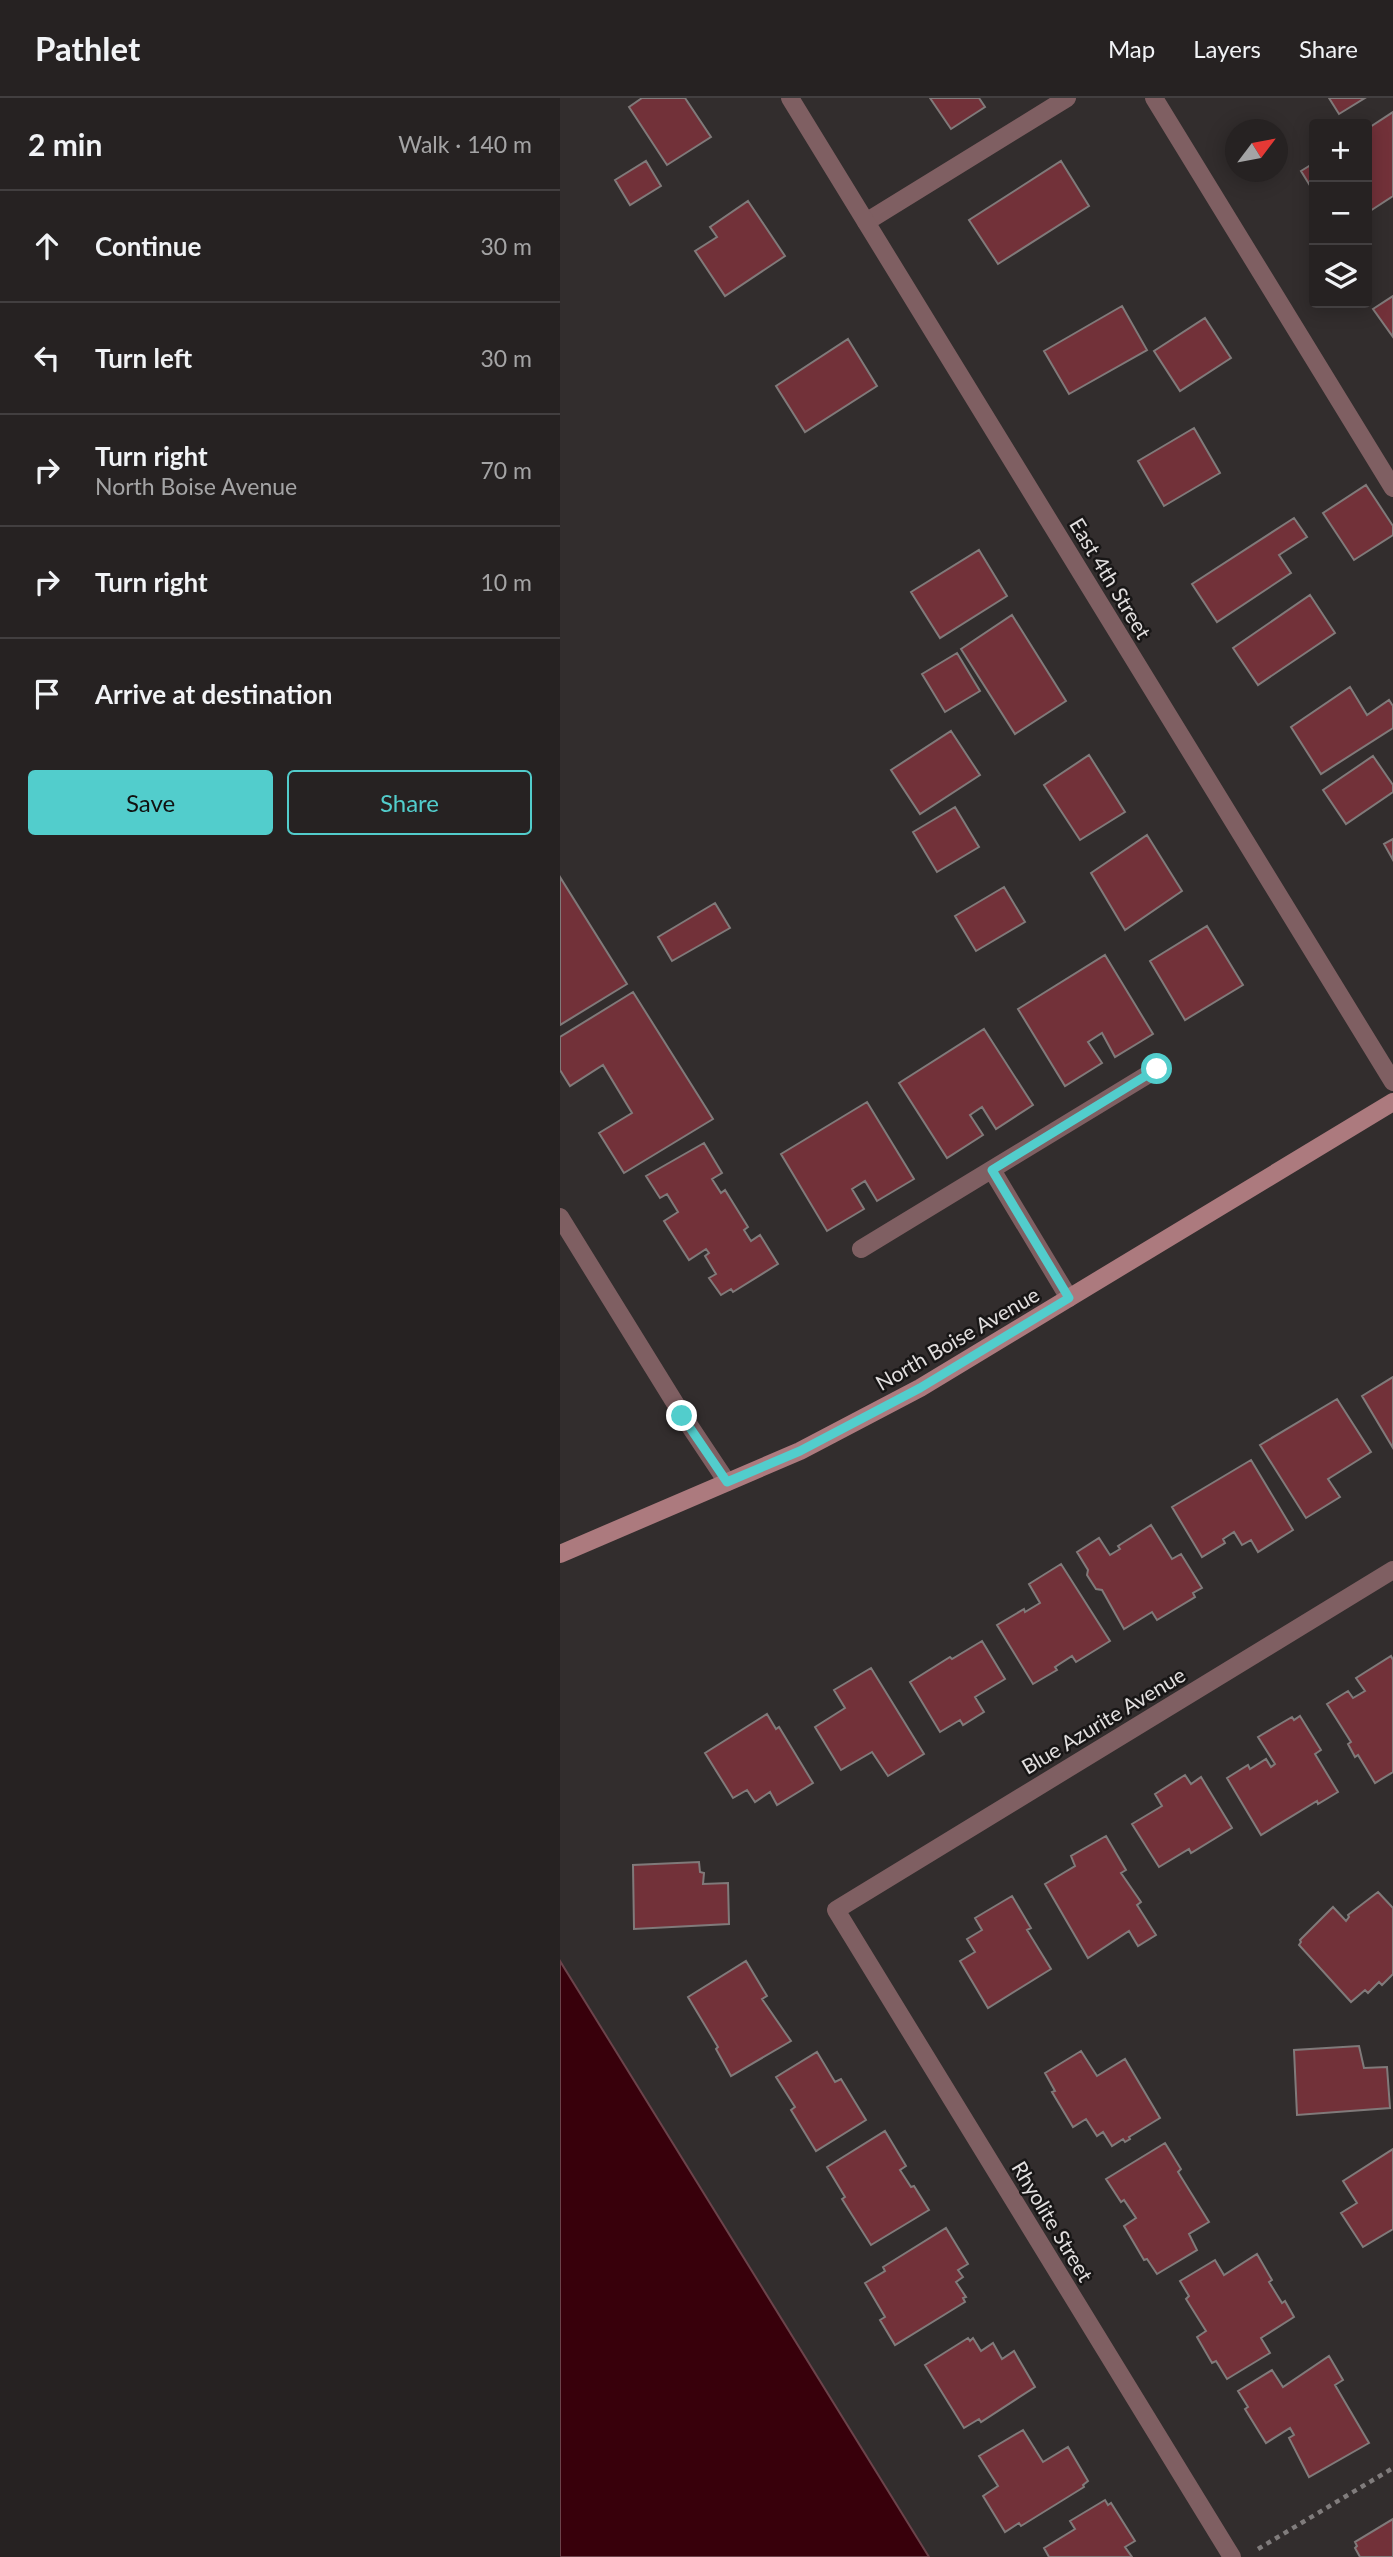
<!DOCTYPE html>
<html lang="en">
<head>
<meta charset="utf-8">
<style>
	:root { --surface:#262222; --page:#322f2f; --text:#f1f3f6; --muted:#a4a4a5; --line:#423f40; --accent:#52cdcc }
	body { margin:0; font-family:Lato,sans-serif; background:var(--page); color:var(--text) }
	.controls { position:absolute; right:21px; top:21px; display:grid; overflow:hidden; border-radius:7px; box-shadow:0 4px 18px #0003 }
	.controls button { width:63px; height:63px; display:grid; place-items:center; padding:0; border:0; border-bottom:2px solid var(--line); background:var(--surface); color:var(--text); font:35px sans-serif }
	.compass { position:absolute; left:665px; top:21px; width:63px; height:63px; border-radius:50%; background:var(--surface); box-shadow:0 4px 18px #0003; rotate:58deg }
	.stop { position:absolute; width:21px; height:21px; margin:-16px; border:5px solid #52cdcc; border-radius:50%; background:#fff }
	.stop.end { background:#52cdcc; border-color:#fff; box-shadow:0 2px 7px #0008 }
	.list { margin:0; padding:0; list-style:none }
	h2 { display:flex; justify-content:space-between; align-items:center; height:91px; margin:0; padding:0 28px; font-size:30px }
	h2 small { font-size:23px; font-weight:400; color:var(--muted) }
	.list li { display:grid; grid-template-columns:46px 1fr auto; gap:21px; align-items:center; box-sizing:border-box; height:112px; padding:0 28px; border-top:2px solid var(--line) }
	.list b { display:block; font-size:26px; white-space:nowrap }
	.list p { margin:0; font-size:23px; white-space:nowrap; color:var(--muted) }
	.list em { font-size:23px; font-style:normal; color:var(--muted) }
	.actions { display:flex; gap:14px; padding:21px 28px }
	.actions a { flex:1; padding:16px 0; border:2px solid var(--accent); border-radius:7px; text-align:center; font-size:24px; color:var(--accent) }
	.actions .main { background:var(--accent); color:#111 }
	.icon { flex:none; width:38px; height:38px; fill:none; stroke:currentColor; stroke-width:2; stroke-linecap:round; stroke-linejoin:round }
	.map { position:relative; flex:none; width:833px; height:2459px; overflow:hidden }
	header { display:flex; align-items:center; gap:42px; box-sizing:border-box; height:98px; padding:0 35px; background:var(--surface); border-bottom:2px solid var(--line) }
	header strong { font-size:33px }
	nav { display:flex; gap:38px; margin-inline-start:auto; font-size:24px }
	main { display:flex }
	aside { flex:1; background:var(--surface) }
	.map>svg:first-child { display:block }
	.water { fill:#38000b; stroke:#6b434b; stroke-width:2 }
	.building { fill:#723139; stroke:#807a7a; stroke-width:2 }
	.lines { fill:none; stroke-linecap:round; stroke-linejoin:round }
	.path { stroke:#807c7c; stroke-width:4.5; stroke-dasharray:5 5; stroke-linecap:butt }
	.lane { stroke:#7f5f62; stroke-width:18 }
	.street { stroke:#7f5f62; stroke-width:18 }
	.secondary { stroke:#ac7a7e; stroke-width:18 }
	.route { stroke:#52cdcc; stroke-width:9 }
	.labels { text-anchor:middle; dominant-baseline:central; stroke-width:5; stroke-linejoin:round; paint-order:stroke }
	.street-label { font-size:21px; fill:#e2dfdf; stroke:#181616 }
</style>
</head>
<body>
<header>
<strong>Pathlet</strong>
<nav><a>Map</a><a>Layers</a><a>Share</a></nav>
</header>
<main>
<aside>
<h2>2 min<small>Walk · 140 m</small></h2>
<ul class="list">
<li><svg class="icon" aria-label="ahead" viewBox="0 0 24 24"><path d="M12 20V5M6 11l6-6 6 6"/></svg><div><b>Continue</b></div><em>30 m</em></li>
<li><svg class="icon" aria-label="left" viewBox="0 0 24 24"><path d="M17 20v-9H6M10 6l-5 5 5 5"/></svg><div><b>Turn left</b></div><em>30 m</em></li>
<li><svg class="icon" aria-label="right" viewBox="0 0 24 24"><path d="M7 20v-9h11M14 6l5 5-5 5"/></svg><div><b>Turn right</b><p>North Boise Avenue</p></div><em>70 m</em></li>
<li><svg class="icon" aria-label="right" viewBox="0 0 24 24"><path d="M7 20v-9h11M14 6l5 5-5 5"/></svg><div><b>Turn right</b></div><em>10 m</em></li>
<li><svg class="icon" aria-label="arrive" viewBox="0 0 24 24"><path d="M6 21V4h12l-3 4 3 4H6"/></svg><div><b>Arrive at destination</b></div></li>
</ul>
<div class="actions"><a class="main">Save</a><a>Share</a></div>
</aside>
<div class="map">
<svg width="833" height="2459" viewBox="0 0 833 2459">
	<rect width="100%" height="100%" fill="#322d2d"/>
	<path class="water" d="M0,1863L369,2459H0Z"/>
	<path class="building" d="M82,0H125L151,39L107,67L69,9Z
		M370,0H419L425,9L391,31Z
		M769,0H805L779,16Z
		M833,14V98L807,115V31Z
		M86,63L101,88L70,107L55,82Z
		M501,63L529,108L438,166L409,122Z
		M754,65V94L741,73Z
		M188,103L225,158L165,198L135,153L157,139L150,129Z
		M833,198V239L813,211Z
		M562,208L587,252L509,296L484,253Z
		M645,220L671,260L620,293L594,253Z
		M288,241L317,288L245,334L216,288Z
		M634,330L660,375L604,408L578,363Z
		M806,387L833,428V437L794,462L763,415Z
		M734,420L747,439L719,457L731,475L657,524L632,486Z
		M419,452L447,498L380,540L351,494Z
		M750,497L775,535L698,587L673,550Z
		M452,517L506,603L455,636L401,551Z
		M397,555L420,593L385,614L362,576Z
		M790,589L807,617L829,602L833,608V630L761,676L731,629Z
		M391,633L420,677L360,716L331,672Z
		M529,657L565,714L520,742L484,687Z
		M813,658L833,687V694L786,726L763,692Z
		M395,709L419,749L377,774L353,734Z
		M587,737L622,793L565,832L531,775Z
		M833,741V762L824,746Z
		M0,779L67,886L0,927Z
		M444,789L465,824L416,853L395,818Z
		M155,805L170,830L112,863L98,839Z
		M647,828L683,887L625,922L590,863Z
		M545,857L593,936L555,959L542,935L528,944L542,965L505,988L458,911Z
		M73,894L153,1021L64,1075L39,1035L72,1015L43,967L10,988L0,972V939Z
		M424,931L473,1007L436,1031L422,1009L410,1017L423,1037L387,1060L339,985Z
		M307,1004L354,1081L317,1103L305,1083L292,1091L304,1111L267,1133L221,1056Z
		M144,1045L162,1075L152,1081L161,1095L165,1092L188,1129L184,1132L191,1143L200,1137L218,1166L173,1194L171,1191L161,1197L149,1180L156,1176L145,1158L149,1155L146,1151L129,1162L104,1123L118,1114L107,1096L100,1100L86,1078Z
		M833,1279V1350L802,1298Z
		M777,1301L811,1354L768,1381L780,1399L746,1420L700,1347Z
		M691,1362L733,1432L698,1454L691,1442L682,1447L674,1434L663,1441L665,1445L642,1459L612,1409Z
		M591,1427L612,1461L621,1456L642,1490L633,1495L635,1499L597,1522L592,1514L564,1531L542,1492L536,1491L527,1477L528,1472L517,1454L539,1440L550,1457L560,1451L558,1448Z
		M501,1466L550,1543L516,1564L512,1558L495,1569L497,1572L473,1586L437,1527L464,1511L465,1514L480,1505L469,1486Z
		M422,1543L445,1581L415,1599L424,1614L403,1627L400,1622L380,1634L350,1584L390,1559L392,1561Z
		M831,1558L833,1562V1674L815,1685L798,1657L795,1659L788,1646L791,1644L767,1606L788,1593L793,1600L805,1593L796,1580Z
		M311,1570L364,1656L328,1678L312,1654L281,1672L255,1629L285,1610L274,1592Z
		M207,1616L216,1631L219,1629L253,1685L217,1707L210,1694L195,1704L187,1692L173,1700L145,1655Z
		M740,1618L761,1652L755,1656L778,1694L758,1706L757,1703L701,1737L667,1680L688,1667L690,1671L706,1661L711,1669L715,1666L698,1639L732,1619L734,1622Z
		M625,1677L631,1686L641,1679L672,1730L631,1755L629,1751L599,1769L572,1726L602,1708L595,1696Z
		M546,1738L566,1772L561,1775L581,1804L577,1807L596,1837L578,1848L569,1833L528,1860L485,1786L515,1768L511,1758Z
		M139,1764L140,1774L144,1775L143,1786L168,1785L169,1826L74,1831L73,1767Z
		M818,1794L833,1810V1876L822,1887L819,1884L808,1895L805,1892L791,1904L739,1847L741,1844L740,1842L773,1809L786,1823L789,1819L788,1817Z
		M452,1798L471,1830L467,1832L491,1871L428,1910L400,1863L415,1854L407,1841L422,1832L415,1820Z
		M186,1863L207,1898L202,1901L231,1943L171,1978L156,1951L158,1949L128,1899Z
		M799,1948L804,1970L827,1969L830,2010L737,2017L734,1952Z
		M521,1953L537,1978L565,1961L600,2020L569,2039L570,2041L565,2044L563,2041L552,2048L543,2034L537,2038L526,2021L513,2029L492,1994L495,1993L485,1975Z
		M257,1954L275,1984L281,1981L306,2022L256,2053L231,2012L235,2009L216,1979Z
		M325,2033L346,2068L340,2072L351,2089L354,2088L369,2112L311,2147L282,2101L285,2099L267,2069Z
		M605,2045L621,2071L618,2074L649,2124L629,2136L637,2152L597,2176L587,2161L584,2162L564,2128L576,2120L564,2102L561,2104L546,2081Z
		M833,2051V2131L803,2149L781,2115L797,2105L783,2083Z
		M386,2130L408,2166L398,2172L403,2179L396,2184L406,2199L403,2200L405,2204L335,2247L320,2222L325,2219L305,2185L325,2173L323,2169Z
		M697,2156L712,2182L709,2184L722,2205L725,2203L734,2219L701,2240L710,2255L667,2281L656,2263L652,2265L637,2239L646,2233L626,2201L629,2198L620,2183L655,2162L664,2177Z
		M408,2240L410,2243L413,2240L421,2253L433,2245L442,2261L454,2253L475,2289L421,2324L419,2321L404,2330L365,2267Z
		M769,2258L783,2282L775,2287L809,2345L749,2379L729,2340L734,2337L730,2330L706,2345L685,2311L688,2309L678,2293L712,2272L723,2289Z
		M463,2332L483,2364L508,2349L528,2383L523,2387L524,2389L461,2428L459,2425L445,2434L423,2398L438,2388L419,2358Z
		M545,2402L548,2407L551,2405L575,2443L565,2449L572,2459H489L484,2450L515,2431L510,2423Z
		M833,2421V2459H800L795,2450L797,2448L795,2444Z"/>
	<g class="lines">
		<path class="path" d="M698,2451L833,2370"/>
		<path class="lane" d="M594,0L833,390
			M306,124L507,0
			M432,1072L509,1200
			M301,1151L597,971"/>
		<path class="street" d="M230,0L833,984
			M0,1119L123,1318L167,1384
			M672,2459L276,1812L833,1472"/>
		<path class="secondary" d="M0,1456L240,1353L360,1290L833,1004"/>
	</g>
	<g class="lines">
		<path class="route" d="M122,1318L167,1384L240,1353L360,1290L509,1200L432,1072L597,971"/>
	</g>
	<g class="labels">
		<g class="street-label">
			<text transform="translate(551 480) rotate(59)">East 4th Street</text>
			<text transform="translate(397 1240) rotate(-30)">North Boise Avenue</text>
			<text transform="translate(543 1622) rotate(-31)">Blue Azurite Avenue</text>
			<text transform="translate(493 2123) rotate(59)">Rhyolite Street</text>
		</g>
	</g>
</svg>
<div class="controls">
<button>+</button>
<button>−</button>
<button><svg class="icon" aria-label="layers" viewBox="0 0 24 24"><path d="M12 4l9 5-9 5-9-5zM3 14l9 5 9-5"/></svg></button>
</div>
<svg class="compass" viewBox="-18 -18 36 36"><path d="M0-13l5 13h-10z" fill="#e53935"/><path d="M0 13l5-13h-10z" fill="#a4a4a5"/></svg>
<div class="stop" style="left:597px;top:971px"></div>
<div class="stop end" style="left:122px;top:1318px"></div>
</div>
</main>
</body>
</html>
